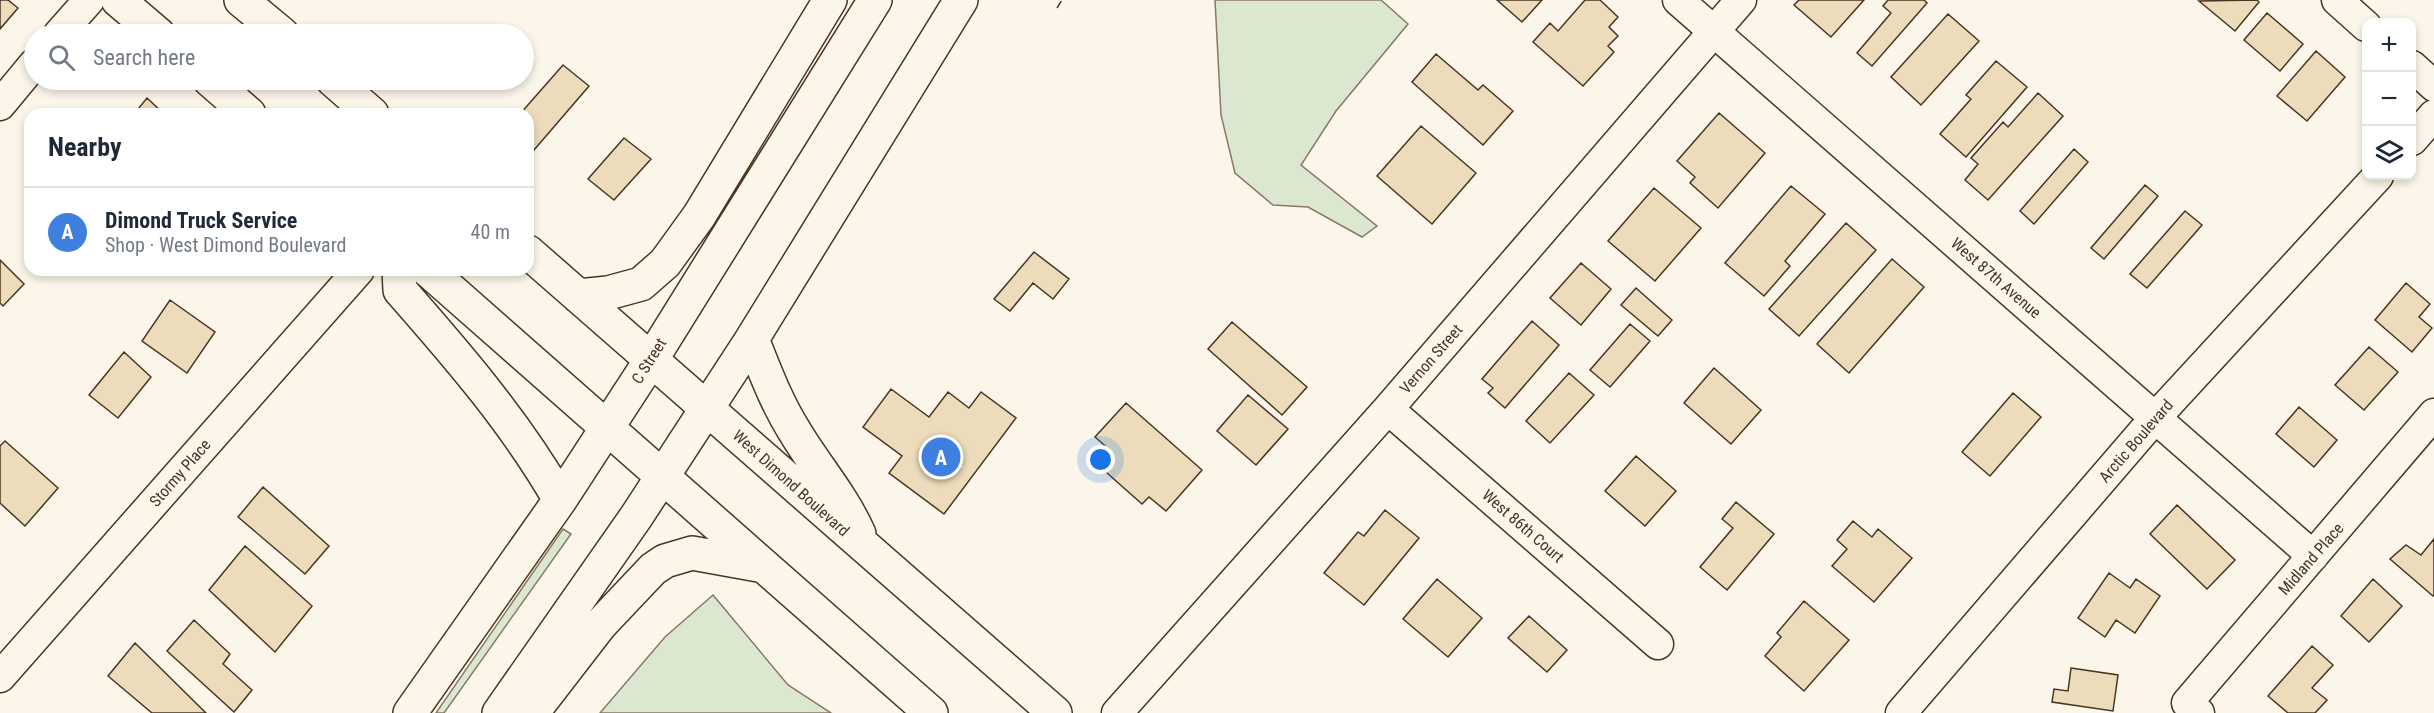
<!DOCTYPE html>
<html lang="en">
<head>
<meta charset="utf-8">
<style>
	:root { --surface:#fff; --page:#f6f6f7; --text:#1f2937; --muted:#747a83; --line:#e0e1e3; --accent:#c62828 }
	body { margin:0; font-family:"Roboto Condensed",sans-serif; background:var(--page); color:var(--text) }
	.controls { position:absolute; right:18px; top:18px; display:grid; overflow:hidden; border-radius:12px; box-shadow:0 3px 9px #0003 }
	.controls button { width:54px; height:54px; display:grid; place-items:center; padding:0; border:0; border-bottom:2px solid var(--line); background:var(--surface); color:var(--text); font:30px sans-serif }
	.you { position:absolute; left:1101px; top:460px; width:21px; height:21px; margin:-15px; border:4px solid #fff; border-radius:50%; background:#1a73e8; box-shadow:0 0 0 9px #1a73e833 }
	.badge { display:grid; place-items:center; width:39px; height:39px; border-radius:50%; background:var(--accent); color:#fff; font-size:20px; font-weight:700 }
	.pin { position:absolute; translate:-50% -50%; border:3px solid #fff; box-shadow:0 2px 6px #0006 }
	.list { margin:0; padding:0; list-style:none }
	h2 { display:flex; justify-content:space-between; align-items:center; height:78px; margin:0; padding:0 24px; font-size:26px }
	h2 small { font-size:20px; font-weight:400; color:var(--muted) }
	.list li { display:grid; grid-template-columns:39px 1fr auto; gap:18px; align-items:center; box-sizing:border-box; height:90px; padding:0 24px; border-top:2px solid var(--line) }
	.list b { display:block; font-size:22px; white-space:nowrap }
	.list p { margin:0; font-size:20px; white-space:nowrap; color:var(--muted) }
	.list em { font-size:20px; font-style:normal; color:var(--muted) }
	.icon { flex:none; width:33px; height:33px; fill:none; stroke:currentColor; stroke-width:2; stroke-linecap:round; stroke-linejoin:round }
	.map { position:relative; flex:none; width:2434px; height:713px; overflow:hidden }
	.search { position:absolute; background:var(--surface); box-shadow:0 3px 9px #0003; left:24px; top:24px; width:510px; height:66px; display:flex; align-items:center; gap:15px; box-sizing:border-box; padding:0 21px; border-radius:33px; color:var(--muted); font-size:22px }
	.panel { position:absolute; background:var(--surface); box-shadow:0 3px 9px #0003; left:24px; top:108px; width:510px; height:168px; border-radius:18px }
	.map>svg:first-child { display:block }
	.green { fill:#dce7d0; stroke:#887966; stroke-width:1.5 }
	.building { fill:#ecdcbc; stroke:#4a3520; stroke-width:1.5 }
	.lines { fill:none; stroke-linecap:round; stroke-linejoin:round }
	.minor-casing { stroke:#4a3520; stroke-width:33 }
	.major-casing { stroke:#4a3520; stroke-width:36 }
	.minor { stroke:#fbf6e9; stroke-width:30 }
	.major { stroke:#fbf6e9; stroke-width:33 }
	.fence { stroke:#4a3520; stroke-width:1.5; stroke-dasharray:8 3; stroke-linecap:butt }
	.labels { text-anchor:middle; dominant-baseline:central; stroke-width:4.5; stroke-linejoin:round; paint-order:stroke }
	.street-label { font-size:16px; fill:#4a3520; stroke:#fbf6e9 }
</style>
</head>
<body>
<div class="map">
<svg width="2434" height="713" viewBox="0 0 2434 713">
	<rect width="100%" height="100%" fill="#fbf6e9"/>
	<path class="green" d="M1215,0H1381L1408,24L1336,111L1301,165L1377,226L1362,237L1308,207L1273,205L1235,173L1221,115Z
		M563,529L571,534L444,713H436Z
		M713,595L788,685L831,713H600L665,637Z"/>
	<path class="building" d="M0,0H8L18,8L0,29Z
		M1497,0H1542L1522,22Z
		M1585,0H1600L1618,17L1609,27L1618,36L1608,46L1614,52L1583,86L1533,42L1550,23L1558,31Z
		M1799,0H1864L1831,37L1794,5Z
		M1888,0H1924L1927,3L1872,66L1857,53L1891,13L1883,6Z
		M2257,0L2259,2L2235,31L2199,1Z
		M2267,13L2303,44L2280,71L2244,40Z
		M1948,14L1979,41L1921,105L1891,77Z
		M2316,51L2345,77L2307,121L2277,96Z
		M1436,54L1478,90L1483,85L1513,111L1483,145L1412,82Z
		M1996,61L2027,87L1966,157L1940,134L1971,99L1966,95Z
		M563,65L589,86L528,157V114H520Z
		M2038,93L2063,116L1988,200L1965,180L1978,164L1971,158L2003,122L2008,127Z
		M147,98L164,114H134Z
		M1719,113L1765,153L1718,208L1690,183L1695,177L1677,161Z
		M1421,126L1476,173L1432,224L1377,176Z
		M624,138L651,159L614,200L588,179Z
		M2074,149L2088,162L2034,224L2020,211Z
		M2145,185L2158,196L2104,259L2091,248Z
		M1791,186L1825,214L1785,261L1790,266L1764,296L1725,263Z
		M1654,188L1701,228L1655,281L1608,241Z
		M2185,211L2202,225L2147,288L2130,274Z
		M1846,223L1876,250L1799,336L1769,309Z
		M1034,252L1069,279L1053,299L1033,283L1010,311L994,299Z
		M1892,259L1924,287L1849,373L1817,344Z
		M0,260L24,284L3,306L0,303Z
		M1581,263L1611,289L1581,325L1550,298Z
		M2406,283L2430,304L2419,317L2432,328L2412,352L2375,320Z
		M1636,288L1672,320L1658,336L1621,305Z
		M170,300L215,332L187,373L142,341Z
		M1532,321L1559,345L1505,408L1488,393L1493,388L1482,379Z
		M1232,322L1307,387L1282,415L1208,349Z
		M1630,324L1650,341L1610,387L1590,370Z
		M2369,347L2398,372L2364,410L2335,385Z
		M124,352L151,377L118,418L89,395Z
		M1714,368L1761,410L1731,444L1684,403Z
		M1569,373L1594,395L1550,443L1526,421Z
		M891,389L929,417L948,392L969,408L981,392L1016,418L944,514L889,473L902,456L863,427Z
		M2013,393L2041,417L1990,476L1962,452Z
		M1248,395L1288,429L1256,465L1217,431Z
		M1126,403L1202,470L1166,511L1149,497L1142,504L1098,465L1111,451L1095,437Z
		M2299,407L2337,440L2314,467L2276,434Z
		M5,441L58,488L25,526L0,503V446Z
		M1636,456L1676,491L1645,526L1605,491Z
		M263,487L329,546L305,574L238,517Z
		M1736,502L1774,534L1727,590L1700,567L1733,528L1722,519Z
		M2177,505L2235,560L2207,589L2150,534Z
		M1385,510L1419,538L1364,605L1324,573L1358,532L1364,536Z
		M1853,521L1872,537L1878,529L1912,558L1874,602L1832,566L1847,549L1837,540Z
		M2434,539V595L2433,596L2390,559L2406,545L2421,555Z
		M245,546L312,606L275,652L209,590Z
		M2109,573L2130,588L2136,579L2160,596L2135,633L2116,620L2105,637L2078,618Z
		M1437,579L1482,618L1448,657L1403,619Z
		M2373,579L2402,606L2369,642L2341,616Z
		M1804,601L1849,640L1804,691L1765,656L1781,637L1777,633Z
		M1529,616L1567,650L1547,672L1508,638Z
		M194,620L230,654L223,664L252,690L234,712L167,651Z
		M135,643L206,713H152L108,676Z
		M2312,646L2333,665L2312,688L2327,700L2315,713H2288L2268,696Z
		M2071,668L2118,675L2113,711L2052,702L2054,689L2068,691Z"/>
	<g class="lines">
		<g class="minor-casing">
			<path id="minor" d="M1678,0L2313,556
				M2337,0L2366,26
				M59,34L89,0
				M2412,66L2434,86
				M0,105L34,64
				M2412,140L2434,115
				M1388,409L1658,644
				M0,677L359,270
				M1117,713L1388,409L1741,0
				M1901,713L2155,418L2378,176
				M2199,713L2187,703L2434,414"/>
		</g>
		<g class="major-casing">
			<path id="major" d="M118,0L158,34
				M241,0L282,34
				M210,80L249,114
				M333,80L372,114
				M528,252L1055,713
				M399,270L400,290C458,356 516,423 560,500
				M428,270L931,713
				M578,296L608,293L641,284L665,263L699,216L830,0
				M752,339C765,371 776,402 795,432C816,467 842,496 859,534
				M410,713L560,500L651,360L875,0
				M499,713L636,517L752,339L961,0
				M532,713L600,625L653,569L665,561L692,553L764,566"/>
		</g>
		<use href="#minor" class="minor"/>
		<use href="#major" class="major"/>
		<path class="fence" d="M1057,8L1062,0"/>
	</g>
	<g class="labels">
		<g class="street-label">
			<text transform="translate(1996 278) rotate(41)">West 87th Avenue</text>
			<text transform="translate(1431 359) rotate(-49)">Vernon Street</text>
			<text transform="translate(649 361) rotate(-58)">C Street</text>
			<text transform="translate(2136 441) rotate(-49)">Arctic Boulevard</text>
			<text transform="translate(180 473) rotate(-49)">Stormy Place</text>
			<text transform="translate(791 483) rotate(42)">West Dimond Boulevard</text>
			<text transform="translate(1523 526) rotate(41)">West 86th Court</text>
			<text transform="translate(2311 559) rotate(-49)">Midland Place</text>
		</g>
	</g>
</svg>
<div class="controls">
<button>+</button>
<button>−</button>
<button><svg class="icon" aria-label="layers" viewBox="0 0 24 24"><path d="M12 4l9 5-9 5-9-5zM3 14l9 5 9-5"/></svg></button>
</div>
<div class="you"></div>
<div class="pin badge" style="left:941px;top:457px;background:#3f7fe0">A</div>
<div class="search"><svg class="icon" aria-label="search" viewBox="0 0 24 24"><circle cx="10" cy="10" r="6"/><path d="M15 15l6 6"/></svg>Search here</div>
<section class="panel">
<h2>Nearby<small></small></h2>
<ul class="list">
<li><span class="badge" style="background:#3f7fe0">A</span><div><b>Dimond Truck Service</b><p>Shop · West Dimond Boulevard</p></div><em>40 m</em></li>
</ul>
</section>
</div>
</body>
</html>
